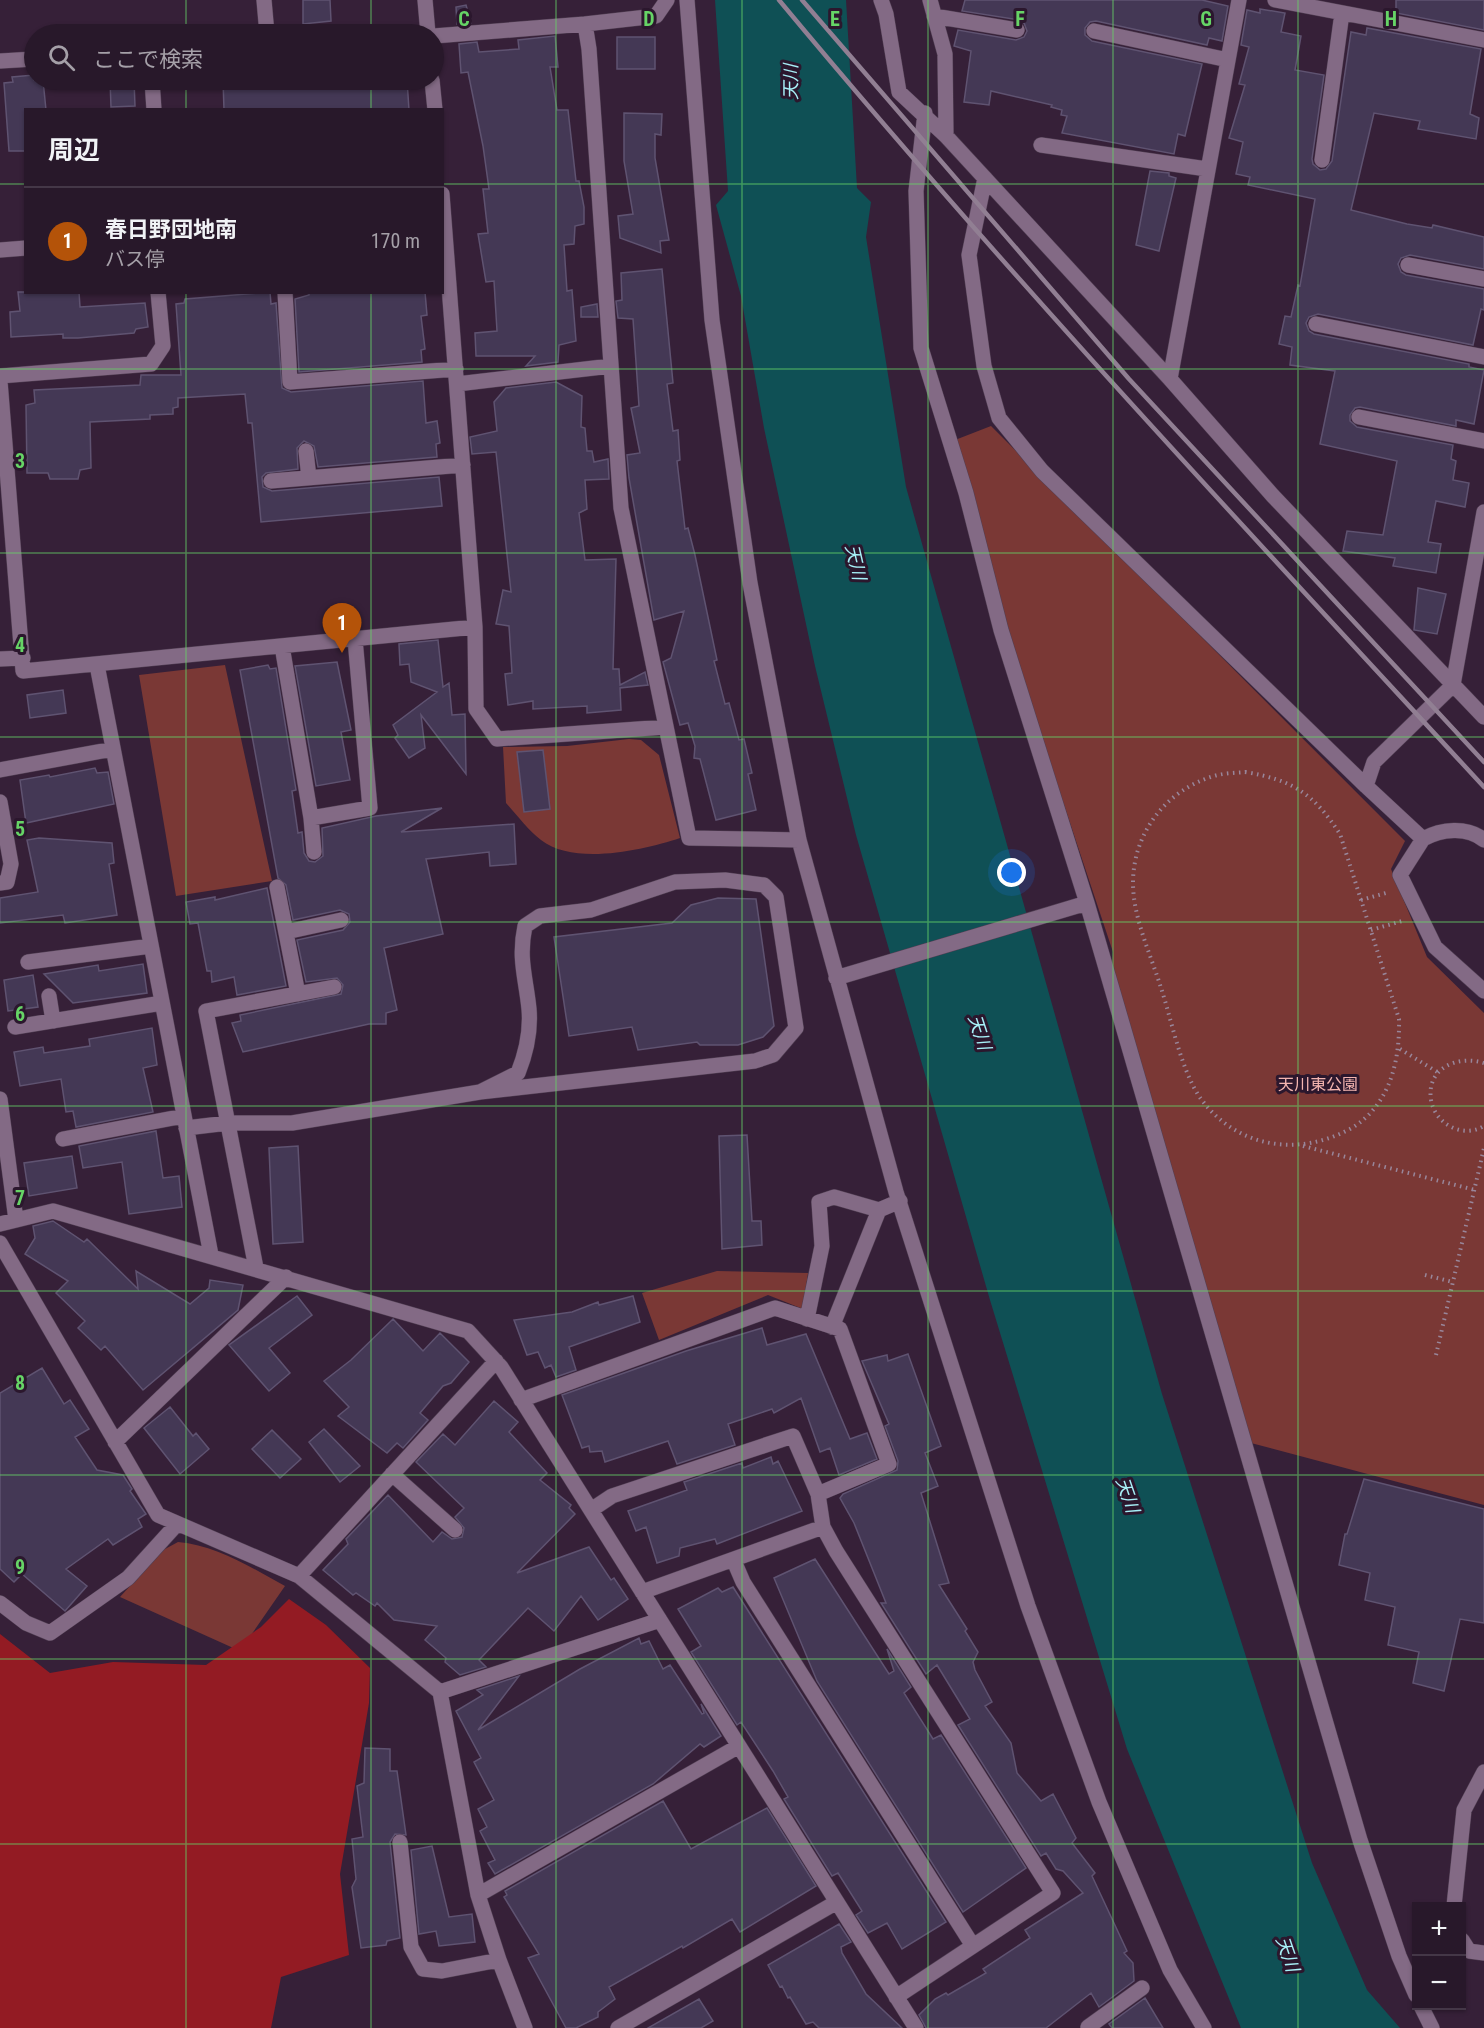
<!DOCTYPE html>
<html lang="ja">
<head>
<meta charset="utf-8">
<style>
	:root { --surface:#28182a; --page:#302132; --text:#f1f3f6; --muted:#a5a0a8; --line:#443747; --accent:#b45309 }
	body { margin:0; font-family:"Roboto Condensed","Noto Sans JP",sans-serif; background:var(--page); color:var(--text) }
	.controls { position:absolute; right:18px; bottom:18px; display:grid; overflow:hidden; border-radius:0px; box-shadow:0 2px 4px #0004 }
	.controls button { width:54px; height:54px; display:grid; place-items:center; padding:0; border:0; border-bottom:2px solid var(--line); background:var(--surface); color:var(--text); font:30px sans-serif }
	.you { position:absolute; left:1012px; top:873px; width:21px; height:21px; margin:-15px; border:4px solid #fff; border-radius:50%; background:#1a73e8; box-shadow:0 0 0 9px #1a73e833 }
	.badge { display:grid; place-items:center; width:39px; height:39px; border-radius:50%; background:var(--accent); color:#fff; font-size:20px; font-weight:700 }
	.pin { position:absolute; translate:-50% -50px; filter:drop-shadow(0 2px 3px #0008) }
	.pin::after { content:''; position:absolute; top:32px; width:21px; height:18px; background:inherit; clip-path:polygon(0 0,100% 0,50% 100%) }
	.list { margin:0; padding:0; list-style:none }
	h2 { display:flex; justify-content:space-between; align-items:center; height:78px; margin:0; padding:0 24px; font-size:26px }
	h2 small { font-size:20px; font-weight:400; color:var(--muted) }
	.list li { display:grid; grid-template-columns:39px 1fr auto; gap:18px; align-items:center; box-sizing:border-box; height:108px; padding:0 24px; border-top:2px solid var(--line) }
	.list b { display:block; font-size:22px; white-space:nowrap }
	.list p { margin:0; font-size:20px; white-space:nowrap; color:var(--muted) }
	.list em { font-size:20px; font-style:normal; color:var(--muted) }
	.icon { flex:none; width:33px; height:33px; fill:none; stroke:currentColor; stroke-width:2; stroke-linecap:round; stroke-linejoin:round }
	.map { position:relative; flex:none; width:1484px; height:2028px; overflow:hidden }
	.search { position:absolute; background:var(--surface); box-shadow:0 2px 4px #0004; left:24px; top:24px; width:420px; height:66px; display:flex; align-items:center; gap:15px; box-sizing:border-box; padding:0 21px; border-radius:33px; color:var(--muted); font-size:22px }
	.panel { position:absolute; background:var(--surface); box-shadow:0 2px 4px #0004; left:24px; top:108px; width:420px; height:186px; border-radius:0px }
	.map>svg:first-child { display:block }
	.green { fill:#7a3835 }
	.forest { fill:#931b23 }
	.water { fill:#0f5055 }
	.building { fill:#443855; stroke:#5f5371; stroke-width:1.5 }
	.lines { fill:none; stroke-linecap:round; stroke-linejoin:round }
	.minor-casing { stroke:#513f53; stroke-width:16 }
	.path { stroke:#99869a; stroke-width:4; stroke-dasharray:1.5 4.5; stroke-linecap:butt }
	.minor { stroke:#836a85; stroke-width:15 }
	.rail { stroke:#917f93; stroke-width:4.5 }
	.grid { fill:none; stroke:#66d466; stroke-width:1.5; stroke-opacity:0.55 }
	.labels { text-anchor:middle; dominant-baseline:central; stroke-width:6; stroke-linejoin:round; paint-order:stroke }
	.park-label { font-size:16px; fill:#f4b5b0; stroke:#2b172d }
	.water-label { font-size:18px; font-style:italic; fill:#a7f1f8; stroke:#2b172d }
	.grid-label { font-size:20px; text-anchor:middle; font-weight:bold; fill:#66d466; stroke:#2b172d; stroke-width:6; stroke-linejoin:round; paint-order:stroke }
</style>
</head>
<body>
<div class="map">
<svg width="1484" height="2028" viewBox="0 0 1484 2028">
	<rect width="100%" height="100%" fill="#362038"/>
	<path class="green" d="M991,426L1405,841L1391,869L1427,957L1484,1013V1505L1251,1443L1112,977L1113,952L1026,691L955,440Z
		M225,665L272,881L176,896L139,675Z
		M629,739L641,740L659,755L680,838C644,850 574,866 541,840C528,830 517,815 506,803L503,747L567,746Z
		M717,1271L808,1273L803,1309L768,1295L659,1340L642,1293Z
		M178,1542C216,1545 252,1568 285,1586L240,1651L120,1597L148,1566L154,1555Z"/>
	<path class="forest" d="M289,1599L326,1625L370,1668L369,1703L340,1874L349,1955L281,1977L271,2028H0V1634L50,1673L113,1662L206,1665L261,1627Z"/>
	<path class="water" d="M715,0H846L857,188L871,202L866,237L906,487L1162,1394L1312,1863L1367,1990L1400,2028H1241L1127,1749L990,1300L856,835L815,666L764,428L741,296L716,205L728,191Z"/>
	<path class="building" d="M303,0H330L331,21L303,24Z
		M965,0H1202L1228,6L1222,41L1209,38L1207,45L1096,21L1090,22L1085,28V35L1092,41L1202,64L1185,136L1178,134L1174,154L1062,133L1067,116L1061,115L1062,110L1051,107L1052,105L991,91L989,105L964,102L971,51L954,46L958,30L1016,40L1024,37L1027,31L1024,23L1019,20L962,11Z
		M1396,0H1484V30L1396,13Z
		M466,5L471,23L457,24L456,7Z
		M1260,9L1285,13L1281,32L1301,36L1295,70L1324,75L1312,159L1313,164L1320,170L1326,169L1332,161L1351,32L1366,35L1367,28L1481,49L1470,114L1479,118L1476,139L1418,129L1420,121L1374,113L1351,210L1407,224L1432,228L1433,225L1484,237V269L1410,255L1401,258L1398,264L1401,272L1406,275L1484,289V310L1481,309L1473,345L1318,314L1309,317L1306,323L1309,331L1314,334L1469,364V367L1484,370L1474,424L1456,420V426L1360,407L1355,408L1350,415V421L1357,427L1453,445L1451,459L1456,461L1453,480L1469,483L1465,507L1436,501L1428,542L1441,544L1436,573L1393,566L1395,558L1343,551L1347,531L1383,535L1397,461L1320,444L1335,371L1290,365L1292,347L1279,344L1285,316L1291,317L1298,285L1300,286L1315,199L1248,185L1250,177L1236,174L1243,142L1229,138L1245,85L1239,84L1249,47L1241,45L1247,10L1260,13Z
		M555,36L558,67H550L557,110H568L576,181H579L584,207V224L575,226L574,244L564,245L567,291L572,290L576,341L559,345L558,362L526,366L535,356H476L475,333L497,331L494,281L486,282L478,234L488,233L483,189H489L483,146L468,72L461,73L459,44L477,42L479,52L519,49L518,40Z
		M617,37H655V69H617Z
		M34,75V80H43L46,110H26V151H9L4,83L13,82L12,77Z
		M110,80H134L135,106L111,107Z
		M223,80H407L409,110H224Z
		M624,113L662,114L661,135L655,134V158L669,240L660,241L661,253L620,238L618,216L633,214L624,161Z
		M1150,171L1169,173V176L1176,178L1159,251L1136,245Z
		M662,269L673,383L667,384L673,431L678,430L680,460L677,461L685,529L688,528L695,555L717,660L714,661L725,704L729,703L739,740L744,739L752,773L748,774L756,810L716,820L700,759L694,758L695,746L688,723L680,725L663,662L671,658L684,611L654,620L629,478L627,455L640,453L631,408L639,406L633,319L618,318L616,301L622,300L621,273Z
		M18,292H79L80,307L145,303L148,327L136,329L134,333L78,338H63V334L11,337L10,312L20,311Z
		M270,292L271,304L276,303L282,388L291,392L423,381L426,423L437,421L440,443L436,444L437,457L318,467L314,446L304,441L297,448L298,469L266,473L262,477L263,487L272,491L439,477L442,506L261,522L252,423H248L245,394L178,398V407L173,408V414L150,415V419L90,422L91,468L80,470L78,479H50L48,473H27L26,405L35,403L34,390L140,385L141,375H181L176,304L184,303L185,299Z
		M309,292H425L427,315L421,316L425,349L421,350L422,362L299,372L295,299L309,295Z
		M597,304L598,317H581V307Z
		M556,382L582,396L581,427L585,428L587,451H592L594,462L608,459L609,479L585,480L587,509L579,513L585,560L616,559L613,669H619L620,685L645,672L648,685L620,688L621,710L587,713V706L533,709V701L508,705L505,674L512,673L509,626L496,624L503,590L511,592L496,452L472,454L470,437L497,431L494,402L506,388Z
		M1418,588L1446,594L1437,634L1414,630Z
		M438,640L443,687L449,683L452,715L465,714L466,774L421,715L425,748L409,758L395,738L398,735L393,725L437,692L411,682L409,664L400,665L399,644Z
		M337,662L351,730L341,732L350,780L316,786L295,666Z
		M268,665L270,669L276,668L296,790L292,791L298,833L302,832L304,853L309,861L315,862L323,856L322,828L376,816L442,808L401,832L514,824L516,864L490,866L489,852L426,859L443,934L384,948L397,1010L386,1013V1024H369L243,1052L232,1023L241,1021L240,1015L341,994L343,985L337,978L306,982L297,940L343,930L350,922L349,914L340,910L293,920L286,885L278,878L240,670Z
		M63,690L66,713L30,718L27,695Z
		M543,750L550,809L524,812L517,752Z
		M95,768L97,773L108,772L114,804L26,823L20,780L49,775L50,777Z
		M39,838L112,843L114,863L109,864L117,915L65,923L63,915L0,923V898L38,892L27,840Z
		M267,888L286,986L237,995L234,977L212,982L211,971H207L198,923L190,924L186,902L215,897V900Z
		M718,898L756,899L774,1026L763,1037L738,1045H700L697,1042L638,1050L632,1027L569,1036L554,937L672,923L691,905Z
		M143,964L147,993L73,1003L44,974L98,965L99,971Z
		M33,975L38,1007L8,1011L4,980Z
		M152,1028L157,1065L143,1068L153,1112L76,1127L73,1111L66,1112L61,1079L20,1086L14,1052L43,1047L44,1053L90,1046L89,1039Z
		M156,1131L163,1178L179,1176L182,1207L129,1214L122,1162L83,1168L79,1146Z
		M747,1135L752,1221H761L762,1245L722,1249L719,1136Z
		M298,1146L303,1242L273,1244L269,1148Z
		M72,1156L77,1188L29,1196L24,1163Z
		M53,1221L84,1242L87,1239L138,1289L136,1271L190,1304L209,1288L210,1280L243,1285L238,1310L143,1390L105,1346L101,1350L78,1328L85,1321L56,1293L68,1281L25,1254L35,1238L33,1226Z
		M297,1296L312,1315L269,1348L290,1373L269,1391L229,1345Z
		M633,1296L640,1322L569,1347L576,1370L556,1377L551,1365L545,1368L538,1352L527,1355L514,1320L572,1312L598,1302L599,1305Z
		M393,1319L423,1351L440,1333L469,1362L451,1383L443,1386L420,1413L428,1420L403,1448L397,1443L387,1453L338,1416L349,1407L324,1381L351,1360Z
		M762,1328L767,1345L806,1334L850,1439L867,1433L877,1459L839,1475L830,1448L820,1452L801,1398L774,1413L772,1409L728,1424L735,1445L677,1464L668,1441L605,1462L602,1451L590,1452L589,1446L582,1448L562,1395L686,1351Z
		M908,1354L941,1446L925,1453L938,1486L921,1493L949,1583L939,1585L967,1629L965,1631L978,1652L973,1662L975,1670L992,1702L985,1706L1011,1743L1017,1773L1041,1801L1053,1794L1076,1838L1072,1843L1095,1873L1092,1876L1127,1951L1124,1953L1133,1963L1134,1981L1099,2007L1091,1993L1046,2028H926L919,2015L935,1999L946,1993L948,1995L986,1973L983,1969L1030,1938L1025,1930L1083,1893L1063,1871L1056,1869L1046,1853L1041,1856L958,1725L970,1719L937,1665L926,1674L881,1603H886L854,1523L840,1498L843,1494L897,1470L898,1461L885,1426L889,1424L862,1361L887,1355L888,1361Z
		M42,1368L64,1404L70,1400L89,1429L75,1437L97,1470L123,1475L132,1489L130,1491L146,1514L138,1519L142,1527L113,1545L108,1539L66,1569L87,1586L65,1611L22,1574L14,1582L0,1569V1393Z
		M494,1401L518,1422L509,1432L547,1473L540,1480L571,1505L569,1508L575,1514L517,1573L589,1547L611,1580L614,1578L628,1599L598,1620L581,1596L554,1631L528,1608L479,1660L486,1667L460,1675L445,1662L446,1658L425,1640L437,1626L394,1620L377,1603L375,1606L356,1593L353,1595L323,1570L348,1544L346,1539L388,1495L433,1542L442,1532L452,1539L462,1537L464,1528L455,1517L464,1508L416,1462L443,1434L455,1445Z
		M170,1407L193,1436L196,1433L209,1449L180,1474L144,1428Z
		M324,1429L360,1466L340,1482L309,1442Z
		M272,1430L301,1459L280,1478L252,1449Z
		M771,1457L773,1464L778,1461L802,1511L717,1544L715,1539L680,1548L679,1556L657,1563L646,1527L636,1531L628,1511L687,1490L684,1482L742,1463L743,1468Z
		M1364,1479L1484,1509V1623L1460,1619L1444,1691L1413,1683L1419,1652L1388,1645L1395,1607L1365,1600L1370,1573L1339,1565L1345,1534H1347Z
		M815,1559L889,1674L894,1671L887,1649L911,1687L904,1693L933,1739L941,1735L1026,1868L963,1912L817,1681L774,1578Z
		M733,1587L946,1922L902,1949L887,1923L868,1933L856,1915L862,1911L838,1873L832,1876L784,1799L788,1797L773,1771L741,1722L737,1725L691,1652L701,1646L678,1609L718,1588L722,1592Z
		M639,1638L641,1644L649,1641L663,1669L670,1665L702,1714L704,1713L701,1704L721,1736L704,1747L700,1744L653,1784L495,1874L488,1863L495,1860L480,1831L487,1827L478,1809L494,1800L474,1762L481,1758L456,1711L483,1695L477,1690L519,1676L478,1730L580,1669Z
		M365,1748L390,1749V1771H397L406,1835L395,1834L390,1842L400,1938L387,1941L386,1945L361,1948L352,1887L356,1879L352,1839L363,1837L357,1786L364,1783Z
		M663,1801L691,1849L767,1808L816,1886L740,1932L732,1919L683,1948L682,1946L609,1987L615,1999L598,2012V2017L576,2028H566L528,1958L539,1954L504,1897L507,1895L505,1891Z
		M432,1846L449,1917L472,1914L475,1942L439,1946L436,1931L419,1934L411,1850Z
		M839,1924L851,1942L841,1947L842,1953L866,1994L902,2028H819L813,2022L806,2024L790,1997L788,1998L782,1986L780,1987L768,1965Z
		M1145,1998L1163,2028H1112L1109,2024Z
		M699,1999L713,2021L701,2028H648Z"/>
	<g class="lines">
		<g class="minor-casing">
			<path id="minor" d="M264,0L267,34
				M425,0L428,34
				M687,0L712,320L750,583L799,840L896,1192L1028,1606L1099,1802L1170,1970L1204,2028
				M881,0L886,14L899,92L946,136L1170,379L1273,496L1484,717
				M930,0L945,54L946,136
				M1275,0L1484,40
				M934,16L1017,30
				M585,24L656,16L667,0
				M1094,31L1228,60
				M434,36L585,24L589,49L621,508L689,838L799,840
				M0,61L34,59
				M152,80L154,110
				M432,80L435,110
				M925,113L916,191L921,348L966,493L1001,630L1087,903L1360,1840L1399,1956L1416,1995
				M1041,145L1207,169
				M1322,160L1342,13
				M985,178L969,255L984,366L999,418L1042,471L1366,786
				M442,194L475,627L476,709L497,739L666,727
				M0,250L26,248
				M1408,265L1484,279
				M285,292L290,382L456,369
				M1316,324L1484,357
				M0,376L151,364L163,346L158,292
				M1170,379L1239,0
				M0,381L23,671L475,627
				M457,384L611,366
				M1359,417L1484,441
				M306,451L309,478
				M271,481L463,465
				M1484,512L1453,685L1374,762L1366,786L1423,839L1400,875L1435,947L1484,991
				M282,646L311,818L370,808L355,639
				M0,659L23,658
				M97,665L211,1255
				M0,770L113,749
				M0,802L11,864L7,882L0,883
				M311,818L314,852
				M1423,839C1441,829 1467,826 1484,840
				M277,887L298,994
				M286,932L341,920
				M28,962L151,946
				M836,978L1087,903
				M49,996L53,1021
				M15,1027L162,1003
				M0,1099L16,1220
				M186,1128L228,1123H292L480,1092L518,1073C526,1053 531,1032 529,1009C526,978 518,959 525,926L540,916L591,910L675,882L725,880L764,885L776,897L796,1028L773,1055L755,1061L480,1092
				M63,1139L184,1116
				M0,1224L53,1211L468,1331L501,1367L916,2028
				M0,1243L158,1515L299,1576L440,1692L478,1895L499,1960L525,2028
				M256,1268L206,1011L334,987
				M807,1319L822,1246L819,1202L834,1197L879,1210
				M832,1327L879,1210L900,1201
				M521,1400L775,1308L840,1329L889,1464L818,1494
				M115,1442L286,1277
				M392,1474L455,1530
				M591,1510L612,1496L793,1436L818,1494L823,1527L836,1551L1053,1893L896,1997
				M734,1561L743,1582L973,1946
				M299,1576L496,1361
				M642,1592L823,1527
				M0,1603L26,1623L50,1633L128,1578L177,1524
				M440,1692L660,1620
				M400,1842L411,1947L423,1969L442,1971L499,1960
				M478,1895L739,1746
				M1454,1906L1464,1810L1484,1772
				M1462,1940L1469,1951L1484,1953
				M1421,2006L1432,2028
				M1088,2027L1142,1988
				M618,2028L837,1902"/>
		</g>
		<path class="path" d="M1245,772C1293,780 1314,794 1340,834L1399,1019C1400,1061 1390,1106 1350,1129C1298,1157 1237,1148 1201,1099C1181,1071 1172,1021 1161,988C1151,955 1133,918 1133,883C1133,833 1166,790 1214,776C1224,773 1235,773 1245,772Z
			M1361,900L1386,893
			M1371,930L1402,921
			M1400,1049L1439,1073
			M1484,1063C1459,1055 1426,1067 1431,1100C1435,1124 1463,1139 1484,1126
			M1303,1146L1475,1190
			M1425,1275L1453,1282
			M1436,1355L1484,1148"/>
		<use href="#minor" class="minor"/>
		<path class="rail" d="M779,0C1004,271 1245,528 1484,787
			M802,0L1129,379L1484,762"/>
	</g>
	<path class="grid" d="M186,0V34M371,0V34M556,0V2028M742,0V2028M928,0V2028M1113,0V2028M1298,0V2028M186,80V110M371,80V110M0,184H26M442,184H1484M186,292V2028M371,292V2028M0,369H1484M0,553H1484M0,737H1484M0,922H1484M0,1106H1484M0,1291H1484M0,1475H1484M0,1659H1484M0,1844H1484"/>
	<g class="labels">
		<g class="park-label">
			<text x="1318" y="1084">天川東公園</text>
		</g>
		<g class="water-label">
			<text transform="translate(790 82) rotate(-90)">天川</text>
			<text transform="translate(856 562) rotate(77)">天川</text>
			<text transform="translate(980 1032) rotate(72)">天川</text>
			<text transform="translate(1128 1495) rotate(71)">天川</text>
			<text transform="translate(1288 1954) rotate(71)">天川</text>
		</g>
	</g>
	<g class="grid-label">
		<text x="464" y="26">C</text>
		<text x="649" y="26">D</text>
		<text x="835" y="26">E</text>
		<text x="1020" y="26">F</text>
		<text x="1206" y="26">G</text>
		<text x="1391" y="26">H</text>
		<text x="20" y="468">3</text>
		<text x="20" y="652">4</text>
		<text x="20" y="836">5</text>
		<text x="20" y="1021">6</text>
		<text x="20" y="1205">7</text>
		<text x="20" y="1390">8</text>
		<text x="20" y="1574">9</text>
	</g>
</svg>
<div class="controls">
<button>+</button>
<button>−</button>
</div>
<div class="you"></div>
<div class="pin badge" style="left:342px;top:653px">1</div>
<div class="search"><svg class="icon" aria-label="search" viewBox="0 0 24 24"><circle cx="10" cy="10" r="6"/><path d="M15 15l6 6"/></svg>ここで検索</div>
<section class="panel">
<h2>周辺<small></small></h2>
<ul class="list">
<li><span class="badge">1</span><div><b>春日野団地南</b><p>バス停</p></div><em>170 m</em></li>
</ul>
</section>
</div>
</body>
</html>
